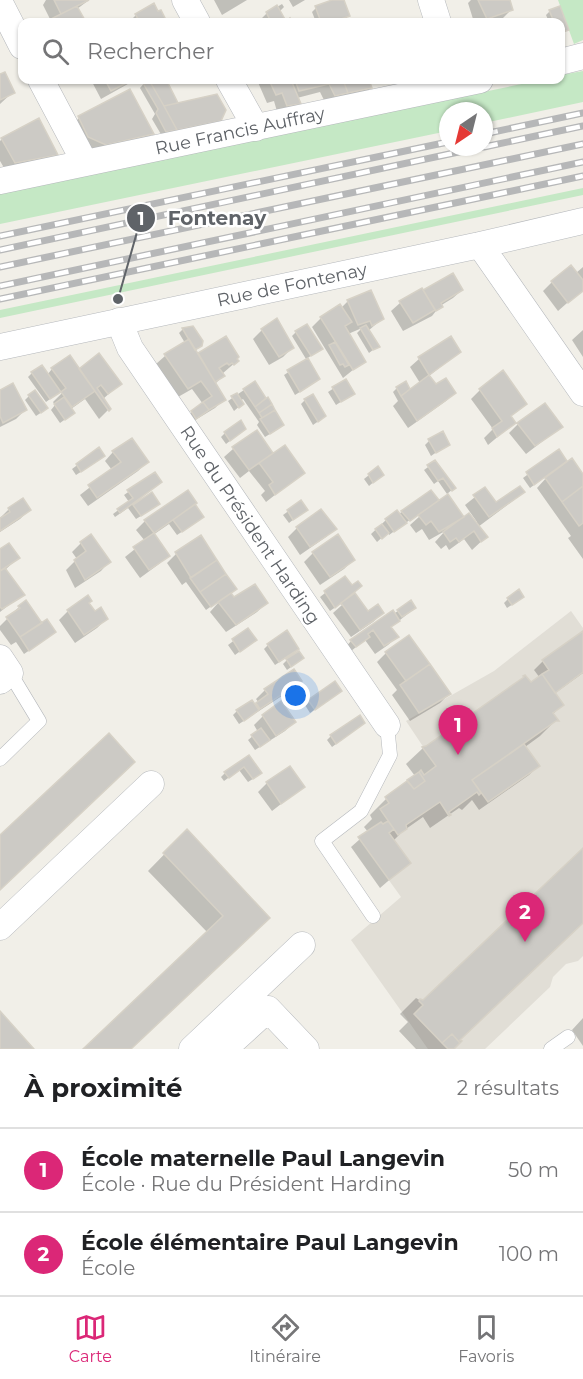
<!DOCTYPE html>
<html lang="fr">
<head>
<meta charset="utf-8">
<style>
	:root { --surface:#fff; --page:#f6f6f6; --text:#202124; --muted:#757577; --line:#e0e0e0; --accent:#db2777 }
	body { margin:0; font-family:Montserrat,sans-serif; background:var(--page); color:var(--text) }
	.compass { position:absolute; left:439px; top:102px; width:54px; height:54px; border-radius:50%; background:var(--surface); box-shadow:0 2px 4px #0004; rotate:215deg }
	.you { position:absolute; left:296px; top:696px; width:21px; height:21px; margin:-15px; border:4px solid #fff; border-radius:50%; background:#1a73e8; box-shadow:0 0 0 9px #1a73e833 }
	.badge { display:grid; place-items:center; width:39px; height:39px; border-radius:50%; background:var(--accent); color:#fff; font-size:20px; font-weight:700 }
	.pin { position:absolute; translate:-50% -50px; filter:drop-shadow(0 2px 3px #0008) }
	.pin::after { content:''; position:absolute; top:32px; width:21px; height:18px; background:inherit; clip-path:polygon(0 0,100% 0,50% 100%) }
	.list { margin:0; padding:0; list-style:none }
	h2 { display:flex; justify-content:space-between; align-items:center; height:78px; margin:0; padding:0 24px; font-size:26px }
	h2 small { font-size:20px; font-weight:400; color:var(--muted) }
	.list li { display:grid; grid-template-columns:39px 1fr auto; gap:18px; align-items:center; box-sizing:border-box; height:84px; padding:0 24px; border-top:2px solid var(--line) }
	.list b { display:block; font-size:22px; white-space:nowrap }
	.list p { margin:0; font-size:20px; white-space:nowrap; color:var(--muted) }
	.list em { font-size:20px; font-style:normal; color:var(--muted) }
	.icon { flex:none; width:33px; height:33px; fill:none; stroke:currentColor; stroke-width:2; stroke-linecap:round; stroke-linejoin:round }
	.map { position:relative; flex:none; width:583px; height:1049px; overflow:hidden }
	.search { position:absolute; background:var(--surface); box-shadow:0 2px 4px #0004; left:18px; right:18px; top:18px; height:66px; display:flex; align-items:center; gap:15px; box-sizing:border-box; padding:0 21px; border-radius:12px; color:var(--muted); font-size:22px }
	.sheet { height:246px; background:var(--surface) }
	nav { display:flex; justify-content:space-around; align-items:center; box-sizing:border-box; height:84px; border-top:2px solid var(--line); background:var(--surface); font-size:16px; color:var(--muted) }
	nav a { display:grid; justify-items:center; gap:3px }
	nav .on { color:var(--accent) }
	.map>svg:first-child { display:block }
	.education { fill:#e1ded6 }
	.green { fill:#c5e8c5 }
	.shadow { fill:#0003 }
	.building { fill:#cccac5; stroke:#d6d1c6; stroke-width:1.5 }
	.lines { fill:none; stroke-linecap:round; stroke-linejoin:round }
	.lane-casing { stroke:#b5b8bc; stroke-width:15 }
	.street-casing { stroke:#b5b8bc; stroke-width:27 }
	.lane { stroke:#fff; stroke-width:14 }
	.street { stroke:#fff; stroke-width:26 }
	.rail-casing { stroke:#b6b7b8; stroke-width:7 }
	.rail { stroke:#fff; stroke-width:4.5; stroke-dasharray:14; stroke-linecap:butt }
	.labels { text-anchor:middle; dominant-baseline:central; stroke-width:5; stroke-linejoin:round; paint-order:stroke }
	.street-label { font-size:18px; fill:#5f6368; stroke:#fff }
	.leader { fill:none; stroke:#5f6368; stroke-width:2 }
	.callout-dot { fill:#5f6368; stroke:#fff; stroke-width:2 }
	.mark-label { font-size:18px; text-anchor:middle; font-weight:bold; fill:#fff }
	.callout-label { font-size:20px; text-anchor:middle; font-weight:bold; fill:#5f6368; stroke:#fff; stroke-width:5; stroke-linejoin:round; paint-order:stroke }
</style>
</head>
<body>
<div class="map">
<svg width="583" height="1049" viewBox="0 0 583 1049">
	<rect width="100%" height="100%" fill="#f1efe8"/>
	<path class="education" d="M571,611L583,628V956L578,961L566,964L553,977L550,987L485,1049H428L351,940L401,897L358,837L381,822L383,824L388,821L380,809L389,803L385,797L419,772L421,770L424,775L436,766L406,721L494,671Z"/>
	<path class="green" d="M558,0H583V40L574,44Z
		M583,71V102L484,123V111H448V131L0,224V192L541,80H560L561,75Z
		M583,188V195L0,318V310Z"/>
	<path class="shadow" d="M46,0H89L77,9L84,22H49L51,21L43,5Z
		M214,0H247L222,15Z
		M289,0H305L293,7Z
		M336,0H343L348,15L344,20L336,22H316L312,12L316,8Z
		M471,0H508L511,10L502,19L491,22H477L476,18L473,19L468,3Z
		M282,4L284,7L279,12L286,22H258L267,13Z
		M550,11L568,29L563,33L560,34V22H549L546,15Z
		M160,12L166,22H134L132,19L136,15Z
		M543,18L545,22H530Z
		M0,76L13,92L0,104Z
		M91,80H135L101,99Z
		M147,80H174L167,84L177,104L220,120L211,130L162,136L152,119L155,114L140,88Z
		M257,80H367L371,88L362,96L326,104L320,92L297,98L299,104L290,112L278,115L274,101L267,103Z
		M129,91L152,134L143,143L97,153L79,146L70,127L79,118Z
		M2,139L56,154L47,163L6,171L0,161V141Z
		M583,267V289L558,311L543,291L552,282L576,273Z
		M421,290H462L453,298L440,306L432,316L403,331L391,311L400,303Z
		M348,301L382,319L368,331L378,346L369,353L357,333L362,328L348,334L364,361L343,378L312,327L321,318L340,306L341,308Z
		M183,329L201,345L195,351L197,355L225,338L237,361L222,374L223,376L215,384L224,399L215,408L192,422L187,416L203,404L192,389L178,397L156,364L165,356L185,343L179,333Z
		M262,330L292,348L283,357L269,365L253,339Z
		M583,330V357L572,340Z
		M296,332L317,352L306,359L292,336Z
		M459,352L429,376L436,386L454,392L446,401L408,428L393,406L398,401L393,392L397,388L405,394L420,383L410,367L419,359Z
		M307,360L314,383L295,395L284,375Z
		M52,369L79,371L120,384L103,399L109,409L99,419L85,399L71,409L74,413L60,423L51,410L55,405L53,402L62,393L61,391L46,402L28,377L32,373L47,375Z
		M345,381L353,394L336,405L328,392Z
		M254,383L266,401L278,429L265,437L257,425L259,422L243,399L240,401L242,404L234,411L228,401Z
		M480,390L525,403L510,417L514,423L488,445L484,438L493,429L471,399Z
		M0,392L25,410L16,419L0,427Z
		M29,396L42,412L36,416L25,400Z
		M305,400L320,420L313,425L301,404Z
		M518,424L561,427L526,454L509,433Z
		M257,432L273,455L303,473L266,502L261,495L265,491L249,471L240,478L224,457L233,449Z
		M225,433H240L226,444L221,437Z
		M429,441L448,444L431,456L425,445Z
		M99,449V460L76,475L72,469Z
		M559,451L565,461L560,466L562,467L583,476V559L568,538L571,536L537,488L547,477L546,476L530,488L523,478Z
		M113,452L147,462L138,471L88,506L80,495L112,470L105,461Z
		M435,462L454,488L447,494L438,481L434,484L424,470Z
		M154,474L133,502L135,505L154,508L136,519L128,508L115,517L113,514L129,502L124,495Z
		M369,475H382L369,486L364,479Z
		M485,489L495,504L523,492L514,500L478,527L486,537L472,550L464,539L449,550L446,545L441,549L435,542L445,531L429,540L422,529L416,533L410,525L420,516L418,514L389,535L388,532L377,542L371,534L386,520L402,512L432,505L475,523L477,522L465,505Z
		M301,502L306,510L289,523L283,515Z
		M194,504L202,517L198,521L177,535L169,524L153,535L168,556L159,564L140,578L125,557L145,541L136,530L145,521Z
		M9,509L29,510L20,519L0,532V518Z
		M297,528H335L326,537L300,555L288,537Z
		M81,543L109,562L101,571L75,588L66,570L77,559L72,552Z
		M0,551L18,558L5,570L23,594L0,612Z
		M313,553L353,560L344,569L320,585L304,562Z
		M176,554L234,599L266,603L257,612L226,632L210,612L218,603L217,602L206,610L186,582L182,585L167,563Z
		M344,578L368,613H382L373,622L351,637L333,613L342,605L340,604L330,611L320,597Z
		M508,599L518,601L507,608L504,603Z
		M19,607L50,636L24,654L16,642L11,645L0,630V626Z
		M68,611L94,613L106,619L97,628L75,643L59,620Z
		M398,611L410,612L390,628L397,637L388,645L375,654L365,640L346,655L343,650L351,641Z
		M248,630L251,643L235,655L228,645Z
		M583,633V673L554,694L562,705L552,715L556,720L540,736L525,747L538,766L529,775L479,810L472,800L462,810L459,808L430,828L423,817L403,831L393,841L409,863L380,888L351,847L368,832L364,827L372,819L370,815L386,799L415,776L406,764L423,748L540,678L534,670L543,661Z
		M409,637L449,694L440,703L410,721L392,695L397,690L377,662L386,653Z
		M268,645L293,653L275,665L264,649Z
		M287,660L298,662L287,670L283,664Z
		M300,681L291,690L239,724L233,715L237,711L255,707L259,703L256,699L265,690Z
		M335,683L336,695L310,713L305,705Z
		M263,716L294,722L285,731L255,750L248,740L258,732L254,725Z
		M359,727L332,747L327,740L331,736Z
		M249,757L256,777L248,782L239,770L224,781L221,777L225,773Z
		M267,783L303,787L272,811L258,792Z
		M187,831L268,918L131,1049H85L208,933L148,871Z
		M583,850V921L457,1041L452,1049H416L399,1031L408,1022L400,1014L416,998L423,1002Z
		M583,1018V1046L572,1030Z"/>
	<path class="building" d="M54,0H89L61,14Z
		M332,0H344L350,16L332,22H321L315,6Z
		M478,0H510L513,10L487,19Z
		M154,3L158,11L161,10L167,22H140L135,14Z
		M277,5L286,21L290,18L292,22H260L269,18L266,12Z
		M77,6L86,22H45Z
		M560,6L569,30L560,33V22H554L549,10Z
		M5,72L15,93L0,100V74Z
		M105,80H132L111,91Z
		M149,80L164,106L177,130L166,132L156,113L158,109L143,83Z
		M149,80H173L168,83L178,103L164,106Z
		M269,80H291L301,104L287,106L282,93L276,95Z
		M295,80H343L348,93L335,96L329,84L299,91Z
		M343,80H369L372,88L348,93Z
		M130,89L154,134L106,145L88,137L78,116Z
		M217,94L226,110L221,121L177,130L164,106Z
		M39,118L58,155L15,163L1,138Z
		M571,265L583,280V291L568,303L551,281Z
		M453,273L463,290L441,303L443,307L436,311L423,290Z
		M422,288L435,310L413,323L399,301Z
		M371,290L384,319L372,326L370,321L358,325L347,300Z
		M340,304L352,322L345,326L366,362L353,370L320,317Z
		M277,318L294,348L279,357L261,329Z
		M307,324L323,349L311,356L295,331Z
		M366,325L380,347L373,350L360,328Z
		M193,326L203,341L202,346L195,350L182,328Z
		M226,336L239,357L237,359L239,361L234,365L232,363L229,365L227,363L219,368L225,376L215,382L198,353Z
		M451,336L461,352L429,375L418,357Z
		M189,339L226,400L209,410L203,402L212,396L201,381L188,389L164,354Z
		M335,342L349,365L345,367L343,364L340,365L329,345Z
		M99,353L122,384L108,394L101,385L97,388L111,409L109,411L79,369Z
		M70,355L95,391L72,407L61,392L66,388L51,368Z
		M308,358L320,379L300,392L287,370Z
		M42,365L61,392L50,399L31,372Z
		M503,370L527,404L511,416L516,423L497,437L492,428L502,421L479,389Z
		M429,375L436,384L446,378L456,393L417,421L401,396Z
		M346,379L355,394L341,402L332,387Z
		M255,381L266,398L255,407L243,389Z
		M406,381L410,389L401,396L396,387Z
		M13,383L27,410L3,423L0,416V390Z
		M35,390L48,408L41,413L28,395Z
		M237,393L244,404L239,408L231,396Z
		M313,394L326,416L318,422L304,399Z
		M64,397L75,413L65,420L54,404Z
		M268,397L272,404L259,413L255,407Z
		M203,402L209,410L196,419L191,411Z
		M545,403L563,427L535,446L517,423Z
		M272,404L275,410L262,418L259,413Z
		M275,410L284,425L270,434L260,419Z
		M241,420L246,429L230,441L224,432Z
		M257,430L273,453L249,470L232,447Z
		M443,431L450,445L436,453L428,439Z
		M132,438L149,462L97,498L88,485L121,462L112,451Z
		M285,445L305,473L275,495L269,485L273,482L259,463Z
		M99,447L105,456L81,472L76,464Z
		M559,449L567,461L534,485L526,472Z
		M572,458L583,474V486L562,502L545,478Z
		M435,460L456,488L452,491L443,478L438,481L427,465Z
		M378,466L384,475L373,483L368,474Z
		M155,472L162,482L120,513L117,509L133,498L127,490Z
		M520,486L525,492L489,517L473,495L485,487L496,502Z
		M583,486V523L579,526L562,502Z
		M188,490L197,503L154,533L144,520Z
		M431,490L439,500L410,521L401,511Z
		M152,492L160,504L141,516L133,505Z
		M448,494L464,517L439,532L431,521L426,525L418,515Z
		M23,498L31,510L0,531V518L10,512L8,508Z
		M301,500L308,510L293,520L287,510Z
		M195,504L204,517L182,532L173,520Z
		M321,509L337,529L310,547L296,527Z
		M397,510L407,523L394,532L385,519Z
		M469,513L488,537L481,542L474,531L459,542L456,538L450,542L443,532Z
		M382,524L389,533L382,539L375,529Z
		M154,533L170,556L149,570L133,547Z
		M91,534L111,562L85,580L74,560L86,551L80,542Z
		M338,534L355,560L330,577L312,552Z
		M201,535L217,560L191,578L175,552Z
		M9,543L20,558L0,571V549Z
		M217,560L226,574L200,592L190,578Z
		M5,568L25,595L2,609L0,607V571Z
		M226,574L237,589L211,607L200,592Z
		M345,576L352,585L358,581L362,586L335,608L324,591Z
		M255,584L268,603L236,625L218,602L231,593L234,597Z
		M519,589L524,597L512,605L507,598Z
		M355,593L368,611L378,604L384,613L360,630L341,603Z
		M88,595L92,601L89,603L95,611L101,607L108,619L84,635L67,610Z
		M26,600L42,623L20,637L6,617L20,608L18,606Z
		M411,600L416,608L402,617L397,610Z
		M393,610L400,621L391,627L399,637L384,646L373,630L368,634L370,637L356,647L350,640Z
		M47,619L56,632L29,651L20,637Z
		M248,628L257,640L240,652L232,639Z
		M287,630L299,649L279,662L267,644Z
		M583,631V672L555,693L542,674L549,670L542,660Z
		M409,635L430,664L406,681L385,652Z
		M299,651L304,658L291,667L286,659Z
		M430,664L451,694L419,713L400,685Z
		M294,669L302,681L260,709L256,703L268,694L264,689Z
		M542,674L564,705L553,713L559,721H556L472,780L481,793L479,795L477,792L449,812L451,815L449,816L440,802L406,825L407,829L398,835L380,809L389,803L385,797L407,781L414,789L425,781L419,772L421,770L424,775L436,766L422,747L426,746L524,677L523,676L525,675L531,682Z
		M335,681L342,691L315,710L308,700Z
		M252,700L259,710L244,721L236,710Z
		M281,701L296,722L276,736L262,715Z
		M360,715L365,723L336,744L330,735Z
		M261,728L270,740L260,747L251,735Z
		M109,733L135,762L0,890V835Z
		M524,744L540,766L488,802L472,780Z
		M249,755L262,773L253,779L244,767L229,778L224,772Z
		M290,766L305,787L281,804L266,782Z
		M419,772L425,781L414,789L407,780Z
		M388,821L394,829L389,833L411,863L389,880L358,837L381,822L383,824Z
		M187,829L270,918L131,1049H83L223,916L163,853Z
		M583,848V923L460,1040L462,1041L460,1043L452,1034L442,1043L414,1014L423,1005L419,1001L420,999L423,1000Z
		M0,1011L34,1049H0Z
		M452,1034L460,1043L454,1049H448L442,1043Z"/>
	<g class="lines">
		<g class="lane-casing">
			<path id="lane" d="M0,759L39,721L10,673
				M373,916L322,841L361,811L390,755L387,725
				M551,1049L568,1037"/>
		</g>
		<g class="street-casing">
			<path id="street" d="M185,0L197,22
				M431,0L438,22
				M0,3L22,46
				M560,62L583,56
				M41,80L85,163
				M229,80L256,128
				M0,181L480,80
				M480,245L583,393
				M119,321L130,348L387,725
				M0,347L480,245L583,221
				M0,658L10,673L0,681
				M0,927L151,784
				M192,1049L302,945
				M224,1049L268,1009L306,1049"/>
		</g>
		<use href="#lane" class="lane"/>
		<use href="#street" class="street"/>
		<g class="rail-casing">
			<path id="rail" d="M484,134L583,113
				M484,147L583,126
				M0,236L448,142
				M0,250L482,147
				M0,267L583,144
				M0,286L583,162
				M0,299L583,176"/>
		</g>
		<use href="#rail" class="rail"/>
	</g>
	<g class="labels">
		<g class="street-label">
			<text transform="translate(240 131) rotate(-12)">Rue Francis Auffray</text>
			<text transform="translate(292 285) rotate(-12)">Rue de Fontenay</text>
			<text transform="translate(250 525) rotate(56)">Rue du Président Harding</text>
		</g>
	</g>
	<path class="leader" d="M118 299L141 218"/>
	<g class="callout-dot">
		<circle cx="118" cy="299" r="6"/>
		<circle cx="141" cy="218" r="15"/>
	</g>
	<g class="mark-label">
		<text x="141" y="225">1</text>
	</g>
	<g class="callout-label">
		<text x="217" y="225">Fontenay</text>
	</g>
</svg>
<svg class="compass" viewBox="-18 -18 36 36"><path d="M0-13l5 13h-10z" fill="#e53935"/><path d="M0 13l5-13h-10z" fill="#757577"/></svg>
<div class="you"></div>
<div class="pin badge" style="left:458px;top:755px">1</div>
<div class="pin badge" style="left:525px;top:942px">2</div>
<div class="search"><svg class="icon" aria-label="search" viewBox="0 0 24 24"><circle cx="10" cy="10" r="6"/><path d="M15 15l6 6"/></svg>Rechercher</div>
</div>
<section class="sheet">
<h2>À proximité<small>2 résultats</small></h2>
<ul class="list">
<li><span class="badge">1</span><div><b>École maternelle Paul Langevin</b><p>École · Rue du Président Harding</p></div><em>50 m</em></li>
<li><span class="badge">2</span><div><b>École élémentaire Paul Langevin</b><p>École</p></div><em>100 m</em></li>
</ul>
</section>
<nav>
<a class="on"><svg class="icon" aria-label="map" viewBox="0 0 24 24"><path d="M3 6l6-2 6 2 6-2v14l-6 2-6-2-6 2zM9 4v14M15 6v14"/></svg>Carte</a>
<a><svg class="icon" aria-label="directions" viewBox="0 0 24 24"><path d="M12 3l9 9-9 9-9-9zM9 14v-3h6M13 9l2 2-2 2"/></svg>Itinéraire</a>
<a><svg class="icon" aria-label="saved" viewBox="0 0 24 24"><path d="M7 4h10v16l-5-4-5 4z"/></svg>Favoris</a>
</nav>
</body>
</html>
